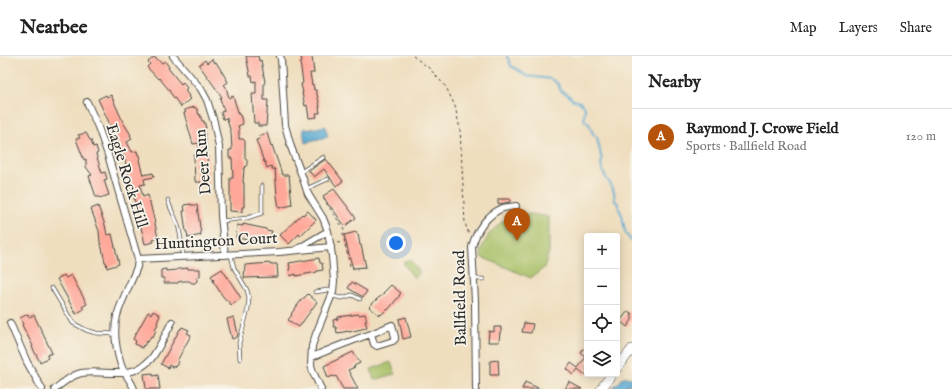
<!DOCTYPE html>
<html lang="en">
<head>
<meta charset="utf-8">
<style>
	:root { --surface:#fff; --page:#f2f2f2; --text:#222; --muted:#767676; --line:#e0e0e0; --accent:#b45309 }
	body { margin:0; font-family:"IM FELL English",serif; background:var(--page); color:var(--text) }
	.controls { position:absolute; right:12px; bottom:12px; display:grid; overflow:hidden; border-radius:4px; box-shadow:0 2px 10px #0003 }
	.controls button { width:36px; height:36px; display:grid; place-items:center; padding:0; border:0; border-bottom:1px solid var(--line); background:var(--surface); color:var(--text); font:20px sans-serif }
	.you { position:absolute; left:396px; top:187px; width:14px; height:14px; margin:-10px; border:3px solid #fff; border-radius:50%; background:#1a73e8; box-shadow:0 0 0 6px #1a73e833 }
	.badge { display:grid; place-items:center; width:26px; height:26px; border-radius:50%; background:var(--accent); color:#fff; font-size:13px; font-weight:700 }
	.pin { position:absolute; translate:-50% -33px; filter:drop-shadow(0 1px 2px #0008) }
	.pin::after { content:''; position:absolute; top:21px; width:14px; height:12px; background:inherit; clip-path:polygon(0 0,100% 0,50% 100%) }
	.list { margin:0; padding:0; list-style:none }
	h2 { display:flex; justify-content:space-between; align-items:center; height:52px; margin:0; padding:0 16px; font-size:17px }
	h2 small { font-size:13px; font-weight:400; color:var(--muted) }
	.list li { display:grid; grid-template-columns:26px 1fr auto; gap:12px; align-items:center; box-sizing:border-box; height:56px; padding:0 16px; border-top:1px solid var(--line) }
	.list b { display:block; font-size:15px; white-space:nowrap }
	.list p { margin:0; font-size:13px; white-space:nowrap; color:var(--muted) }
	.list em { font-size:13px; font-style:normal; color:var(--muted) }
	.icon { flex:none; width:22px; height:22px; fill:none; stroke:currentColor; stroke-width:2; stroke-linecap:round; stroke-linejoin:round }
	.map { position:relative; flex:none; width:632px; height:333px; overflow:hidden }
	header { display:flex; align-items:center; gap:24px; box-sizing:border-box; height:56px; padding:0 20px; background:var(--surface); border-bottom:1px solid var(--line) }
	header strong { font-size:19px }
	nav { display:flex; gap:22px; margin-inline-start:auto; font-size:14px }
	main { display:flex }
	aside { flex:1; background:var(--surface) }
	.map>svg:first-child { display:block }
	.green { fill:#a7bf65; stroke:#697548 }
	.water { fill:#56a8d1; stroke:#406a7e }
	.lines { fill:none; stroke-linecap:round; stroke-linejoin:round }
	.stream { stroke:#56a8d1; stroke-width:2 }
	.building { fill:#ffa799 }
	.service-casing { stroke:#484641; stroke-width:4.5 }
	.minor-casing { stroke:#484641; stroke-width:8 }
	.secondary-casing { stroke:#484641; stroke-width:10 }
	.path { stroke:#484641; stroke-width:1; stroke-dasharray:3 3; stroke-linecap:butt }
	.service { stroke:#fff; stroke-width:3 }
	.minor { stroke:#fff; stroke-width:6 }
	.secondary { stroke:#fff; stroke-width:9 }
	.labels { text-anchor:middle; dominant-baseline:central; stroke-width:3.5; stroke-linejoin:round; paint-order:stroke }
	.street-label { font-size:16px; fill:#2b2b2b; stroke:#f7f3e8 }
</style>
</head>
<body>
<header>
<strong>Nearbee</strong>
<nav><a>Map</a><a>Layers</a><a>Share</a></nav>
</header>
<main>
<div class="map">
<svg width="632" height="333" viewBox="0 0 632 333">
	<rect width="100%" height="100%" fill="#f7f3e8"/>
	<filter id="ink" filterUnits="userSpaceOnUse"><feTurbulence type="fractalNoise" baseFrequency=".025" numOctaves="2"/><feDisplacementMap in="SourceGraphic" scale="8" xChannelSelector="R" yChannelSelector="G"/><feConvolveMatrix kernelMatrix="1 2 1 2 8 2 1 2 1" color-interpolation-filters="sRGB"/></filter>
	<filter id="wash" filterUnits="userSpaceOnUse"><feTurbulence type="fractalNoise" baseFrequency=".012" numOctaves="4" result="noise"/><feDisplacementMap in="SourceGraphic" scale="16" xChannelSelector="R" yChannelSelector="G"/><feGaussianBlur stdDeviation="0.9" result="paint"/><feColorMatrix in="noise" values="0 0 0 0 0 0 0 0 0 0 0 0 0 0 0 0 0 1.4 0 .05"/><feComposite in="paint" operator="in"/></filter>
	<g filter="url(#wash)">
		<rect width="100%" height="100%" fill="#efdebe"/>
		<path class="green" d="M531,158L549,161V196L544,212L531,222L481,201L482,192L489,178L500,167L515,160Z
			M410,203L420,217L414,222L403,207Z
			M391,306L395,318L374,324L371,313Z"/>
		<path class="water" d="M325,70L328,81L309,85V86L305,87L303,73L306,72V74Z
			M624,320L626,321L632,322V329H627L626,331L621,332L620,333H613L615,329L618,328Z"/>
		<g class="lines">
			<path class="stream" d="M507,0L511,10L517,13L526,20L551,23L558,28L561,35L567,38L573,44L580,46L585,52L584,61L585,65L589,68L593,78L597,81L602,104L601,110L606,122L610,127L614,136L615,145L619,148V153L622,159L625,176L632,186"/>
		</g>
		<g id="blocks">
			<path class="building" d="M246,0H258L259,5L261,4L265,26L264,27V44H268L266,70H258V67H254L252,38H256V25L253,26L252,20H250Z
				M301,0H312V1L314,17H310L312,29L313,28L314,34H316L320,51H319L320,57H316L317,61L309,62L307,49L305,50L302,37H303L301,28L303,27L300,6H302Z
				M154,1L162,7L165,5L169,11L168,12L176,22L181,28L183,26L187,32L185,34L186,35V36L189,40L188,41L190,43L181,51L169,35H170L159,22L158,23L147,11L150,8L148,6Z
				M212,3L214,7L216,6L228,26L224,29L226,31L229,42L233,40L239,59H240L243,68L238,70L239,73V83H243L245,85V103H247V109L244,112L243,127H244V151H242V156L230,155V122H233L232,102H229V94H232L231,76L227,64V62L223,63L221,56L224,55L220,42L222,41L199,9L205,4L207,7Z
				M106,39L107,41L111,39L123,66L131,79H130L132,83L127,86L132,96L137,95L138,99H139L140,104H139L143,119L153,117L154,121L144,123L145,128L140,129L143,141L148,139L154,163L158,182L153,184L154,186L145,188L123,96L98,43Z
				M195,51L196,53H197L199,59L200,58L202,65H204L206,72H204L206,85H205L207,93L208,129H201V126H196L195,125L194,101V99H199V87L193,88L184,57L186,56L184,54Z
				M86,77L90,84H91L93,91L96,90L98,97L96,98L100,111L102,117L105,116L107,123L104,124L109,139L100,142L99,141H96L89,120L92,119L86,111V103L84,104L76,83L80,82L78,79Z
				M267,77L271,90L272,89L282,118L283,119H289L292,149L279,152L277,140L275,113H272L271,110L267,112L265,106H264L256,84L260,83L259,80Z
				M326,103L343,125L336,130L324,113L314,121L309,115Z
				M334,133L356,162L345,170L331,151L329,150L323,140Z
				M498,143H510V146L498,148Z
				M191,148V149H197L201,179L188,182L187,176H186L183,155H185L184,149Z
				M98,150L105,169L107,179L112,178L119,208L107,212L106,206H105L102,192L100,186L99,175L91,153Z
				M308,155L316,164L300,180L299,178L289,188L280,179L302,158L303,159Z
				M243,168L266,173V174L272,175L268,187L236,182L237,169L243,170Z
				M356,176L357,178H358L360,189H361L366,211L353,212L351,206L344,179Z
				M319,202L320,207H322L323,214L317,215V216L301,219L296,220V218L290,220L289,213L290,212L289,207Z
				M271,207V208H277L278,221L244,222L245,209Z
				M188,212V213H200V220L197,221V225L195,227H192L189,225H182L178,226V227H164V222H161V214L166,213V215L177,214V213H180Z
				M222,213L241,242L231,249L227,244H226L222,239L213,225L214,224L211,220Z
				M64,219L66,222L71,219L87,248L82,251L84,253L76,258L57,223Z
				M352,226L367,235L363,241L348,232Z
				M391,229L401,237L399,239H400L388,254L387,253L381,259L380,258L379,259L369,251L377,243L384,238L383,237Z
				M308,238L317,246L299,271L288,264L292,259L291,258L303,242H304Z
				M153,255L160,259L157,267L158,268L155,273L156,274L153,281L151,280L148,286L147,285L144,290L143,289L142,292L135,288L136,285L133,283L148,256L151,258Z
				M628,255L632,258V264L627,271L620,265Z
				M28,258L29,261L34,259L52,297L47,299L48,302L40,306L32,291L33,290L22,269L23,268L20,262Z
				M359,258V259L365,258L367,265H365L367,271L366,272L349,276V275L338,277V276L337,277L336,271H334L333,264L338,263V261Z
				M234,261L238,278L237,281L232,283L227,263Z
				M406,261L411,281L403,283L399,263Z
				M524,267L533,268L531,277L522,276Z
				M182,271L189,274L187,277L191,279L177,305L178,306L176,310L172,311L169,309L168,312L161,308L180,273H181Z
				M494,271H501V276H500L499,286H488L489,275L494,276Z
				M587,289V319L585,318L584,319L578,314L574,319L567,313L571,307L578,312L586,301L581,297Z
				M353,296L360,307L354,310L355,311L348,314L358,333H343L336,320L334,321L333,320L328,322L324,310Z
				M498,304L499,319H490V305Z
				M153,317V320L158,319L160,333H146L144,318Z
				M525,326L540,333H522Z
				M569,326L582,333H565Z"/>
		</g>
	</g>
	<g filter="url(#ink)">
		<use href="#blocks" fill-opacity="0" stroke="#484641" stroke-width="1"/>
		<g class="lines">
			<g class="service-casing">
				<path id="service" d="M301,116L324,101
					M306,133L328,123
					M168,144C170,153 175,160 178,169C181,179 182,190 183,201
					M222,165L247,162L262,157V129
					M231,199L234,212L247,234L249,242L248,253L239,287L240,303
					M474,223H483
					M52,232L73,267L86,274L96,277L115,278
					M315,236L328,234L333,236
					M332,240L342,242L352,239L360,243"/>
			</g>
			<g class="minor-casing">
				<path id="minor" d="M173,0L201,33L207,44L214,66L219,91L221,160L225,199
					M280,0L281,3L285,69L291,91L302,120L308,138L323,162L328,175L332,200L334,225L333,236L329,246L316,278L312,290L311,309L313,316L321,333
					M87,46L98,71L108,99L138,203L137,211C131,227 121,245 117,260C113,276 116,293 121,309C124,318 131,324 134,333
					M296,194L328,175
					M138,203L279,196L331,191
					M10,267L27,306L42,333
					M312,301L336,291L362,281L371,278L392,269L395,281V283L393,285L377,290L374,288L371,278
					M55,333C62,327 72,319 81,317C107,313 129,326 151,303C159,293 166,277 172,266
					M476,333L475,245L472,191C476,175 487,158 503,152C507,151 512,151 516,150"/>
			</g>
			<g class="secondary-casing">
				<path id="secondary" d="M617,312L632,293
					M601,333L612,318"/>
			</g>
			<path class="path" d="M413,0L429,12L446,31L455,50L460,73L465,167L469,179
				M323,142L342,170L344,174L343,179L350,210C352,214 354,213 358,213
				M337,187L343,186"/>
			<use href="#service" class="service"/>
			<use href="#minor" class="minor"/>
			<use href="#secondary" class="secondary"/>
		</g>
	</g>
	<g class="labels">
		<g class="street-label">
			<text transform="translate(204 106) rotate(-95)">Deer Run</text>
			<text transform="translate(126 120) rotate(73)">Eagle Rock Hill</text>
			<text transform="translate(216 186) rotate(-3)">Huntington Court</text>
			<text transform="translate(461 242) rotate(-91)">Ballfield Road</text>
		</g>
	</g>
</svg>
<div class="controls">
<button>+</button>
<button>−</button>
<button><svg class="icon" aria-label="locate" viewBox="0 0 24 24"><circle cx="12" cy="12" r="6"/><path d="M12 2v4M12 18v4M2 12h4M18 12h4"/></svg></button>
<button><svg class="icon" aria-label="layers" viewBox="0 0 24 24"><path d="M12 4l9 5-9 5-9-5zM3 14l9 5 9-5"/></svg></button>
</div>
<div class="you"></div>
<div class="pin badge" style="left:517px;top:185px">A</div>
</div>
<aside>
<h2>Nearby<small></small></h2>
<ul class="list">
<li><span class="badge">A</span><div><b>Raymond J. Crowe Field</b><p>Sports · Ballfield Road</p></div><em>120 m</em></li>
</ul>
</aside>
</main>
</body>
</html>
